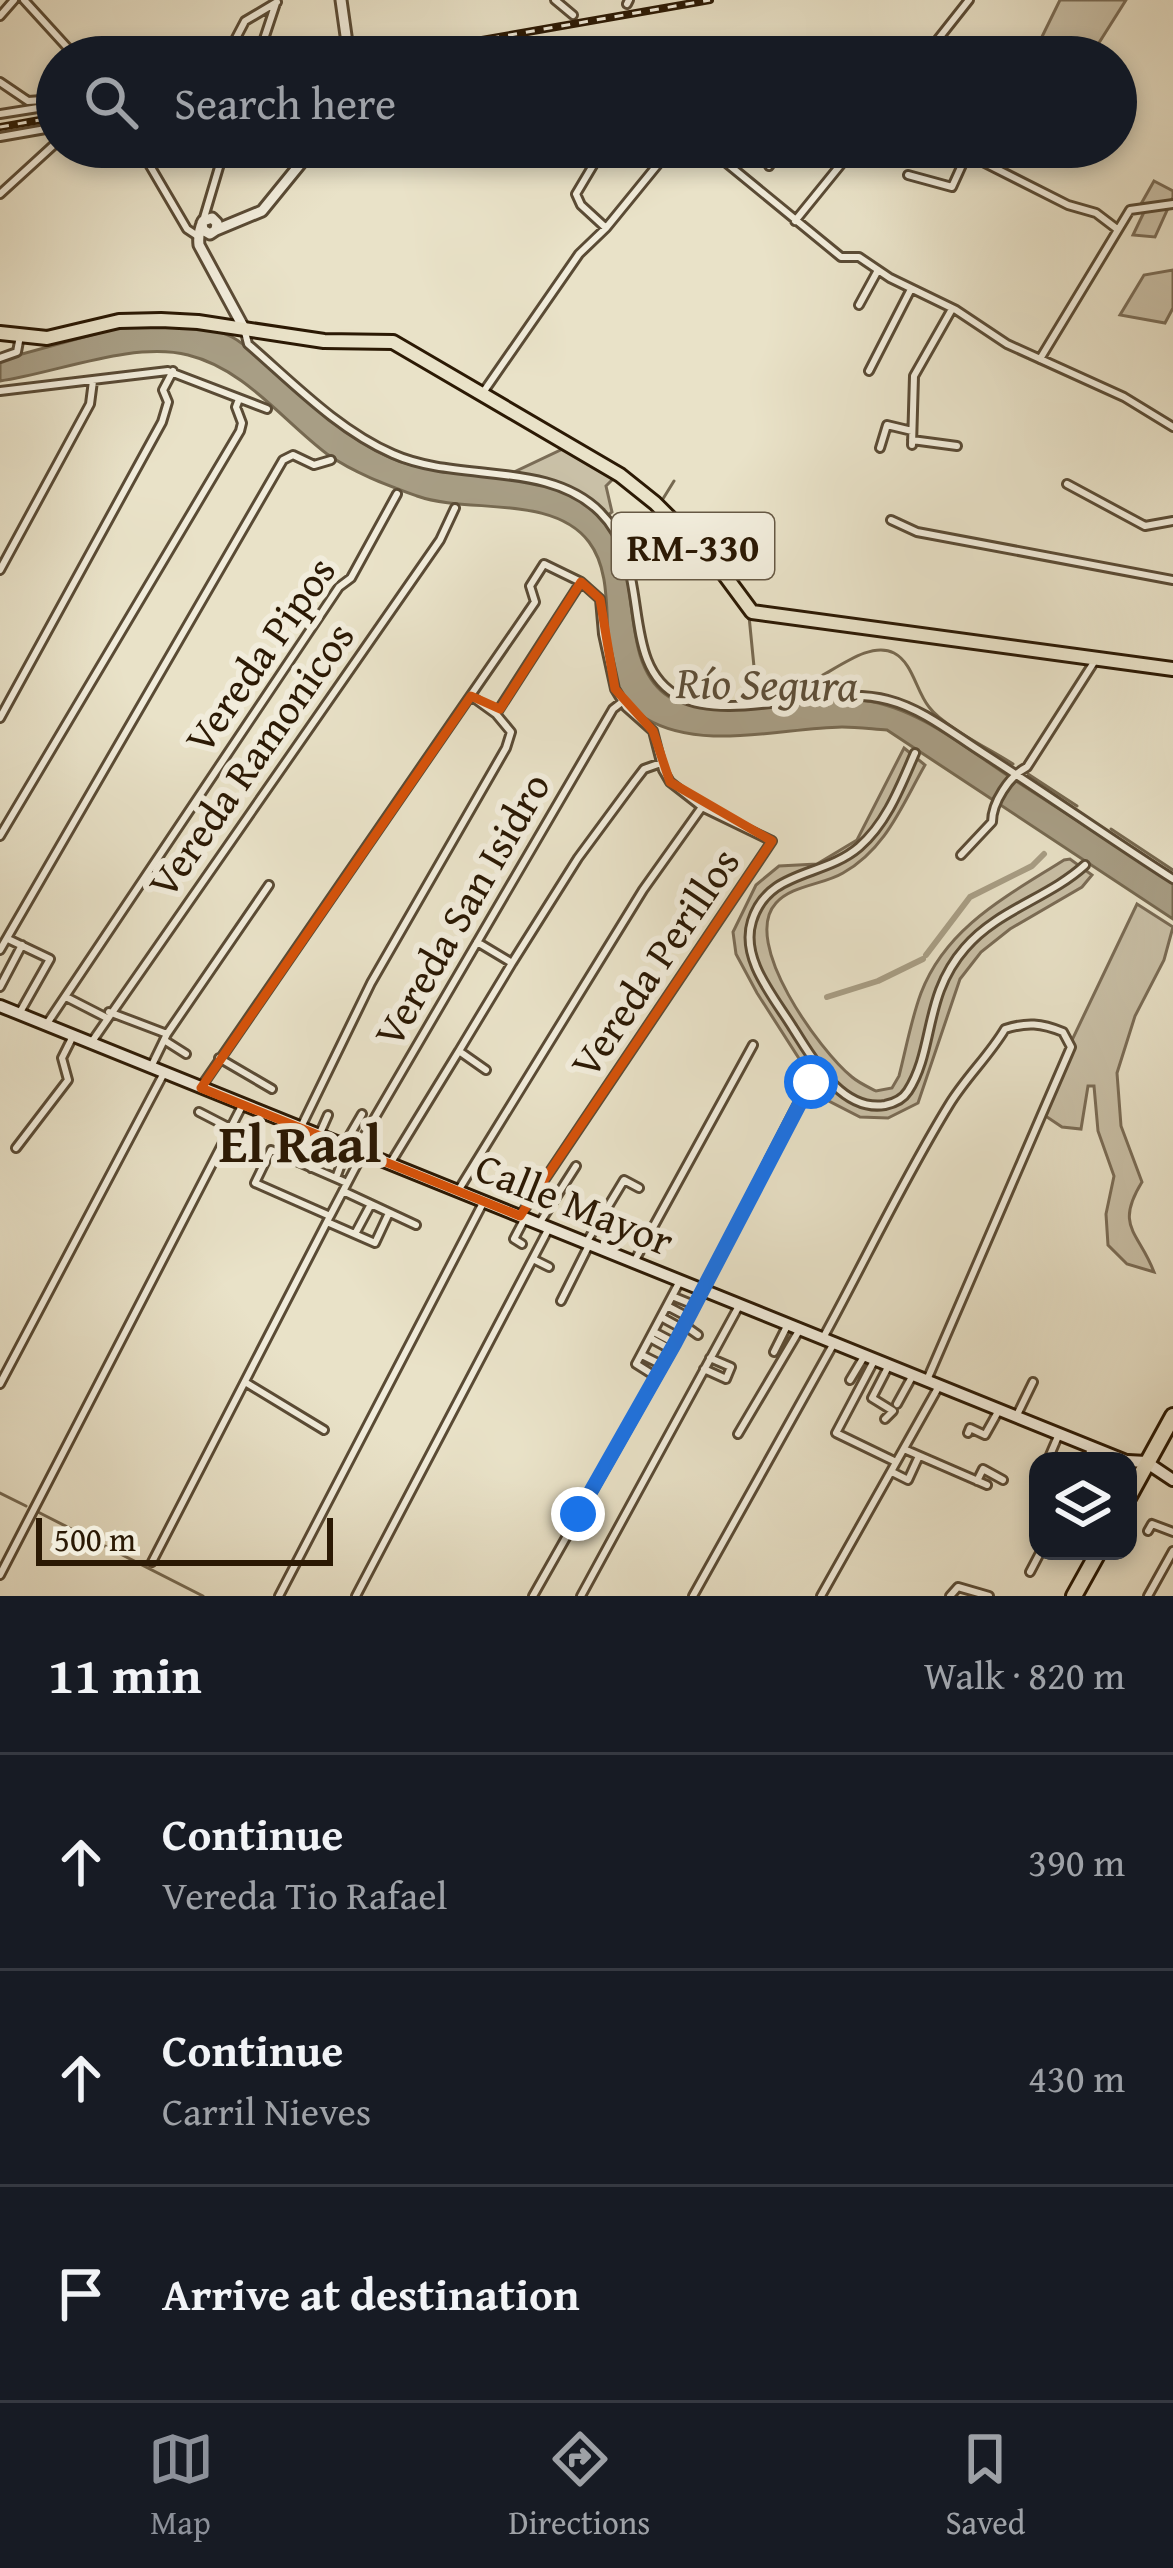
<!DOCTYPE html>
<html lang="en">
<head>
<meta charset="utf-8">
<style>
	:root { --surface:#171b24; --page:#242831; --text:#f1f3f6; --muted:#9ea1a6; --line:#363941; --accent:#8c9099 }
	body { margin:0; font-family:"Gentium Book Plus",serif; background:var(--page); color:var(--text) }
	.controls { position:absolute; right:36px; bottom:36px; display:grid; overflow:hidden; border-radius:24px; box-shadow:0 6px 18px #0003 }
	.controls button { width:108px; height:108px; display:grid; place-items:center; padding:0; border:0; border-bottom:3px solid var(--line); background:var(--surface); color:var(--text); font:60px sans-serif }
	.scale { position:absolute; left:36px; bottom:30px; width:297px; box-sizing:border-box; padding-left:12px; border:6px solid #2b1904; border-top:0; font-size:33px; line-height:42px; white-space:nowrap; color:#2b1904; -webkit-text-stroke:9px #f1ecdb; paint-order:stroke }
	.stop { position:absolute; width:36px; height:36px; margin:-27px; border:9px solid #1a73e8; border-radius:50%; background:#fff }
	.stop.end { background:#1a73e8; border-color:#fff; box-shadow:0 3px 12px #0008 }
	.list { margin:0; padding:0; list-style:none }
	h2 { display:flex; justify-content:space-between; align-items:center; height:156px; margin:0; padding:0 48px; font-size:51px }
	h2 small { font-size:39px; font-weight:400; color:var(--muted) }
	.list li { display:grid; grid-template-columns:78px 1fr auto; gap:36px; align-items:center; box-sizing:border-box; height:216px; padding:0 48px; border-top:3px solid var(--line) }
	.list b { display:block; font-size:45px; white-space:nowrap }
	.list p { margin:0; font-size:39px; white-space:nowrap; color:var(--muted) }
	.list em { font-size:39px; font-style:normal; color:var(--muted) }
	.icon { flex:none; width:66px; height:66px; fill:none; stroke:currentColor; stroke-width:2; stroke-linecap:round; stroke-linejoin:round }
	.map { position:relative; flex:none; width:1173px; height:1596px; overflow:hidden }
	.search { position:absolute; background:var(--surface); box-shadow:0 6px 18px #0003; left:36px; right:36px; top:36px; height:132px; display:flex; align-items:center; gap:30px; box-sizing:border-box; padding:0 42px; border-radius:66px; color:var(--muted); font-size:45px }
	.sheet { height:804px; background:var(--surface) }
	nav { display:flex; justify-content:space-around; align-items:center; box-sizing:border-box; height:168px; border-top:3px solid var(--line); background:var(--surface); font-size:33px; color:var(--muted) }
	nav a { display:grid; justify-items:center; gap:6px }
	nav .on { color:var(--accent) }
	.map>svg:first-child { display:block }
	.green { fill:#c9c0a7; stroke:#7a6c56; stroke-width:3 }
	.water { fill:#a89e85; stroke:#766951; stroke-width:3 }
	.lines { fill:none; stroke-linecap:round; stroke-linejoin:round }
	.stream { stroke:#766951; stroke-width:3 }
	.canal { stroke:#a89e85; stroke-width:6 }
	.minor-casing { stroke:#5a4b35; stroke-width:12 }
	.tertiary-casing { stroke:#5a4b35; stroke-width:15 }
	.secondary-casing { stroke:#2b1904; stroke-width:16 }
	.primary-casing { stroke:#2b1904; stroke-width:18 }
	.trunk-casing { stroke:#2b1904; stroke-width:20 }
	.minor { stroke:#f1ecdb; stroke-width:6 }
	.tertiary { stroke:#f1ecdb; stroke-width:9 }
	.secondary { stroke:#f1ecdb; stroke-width:10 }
	.primary { stroke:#e9e2c8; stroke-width:12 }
	.trunk { stroke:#e9e2c8; stroke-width:14 }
	.rail-casing { stroke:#2b1904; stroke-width:8 }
	.rail { stroke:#f1ecdb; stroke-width:3; stroke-dasharray:9; stroke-linecap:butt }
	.route { stroke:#1a73e8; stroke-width:15 }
	.marked { fill:none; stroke:#d5530b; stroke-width:9; stroke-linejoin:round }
	.labels { text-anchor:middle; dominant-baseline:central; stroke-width:12; stroke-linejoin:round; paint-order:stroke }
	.shield { fill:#f1ecdb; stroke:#665844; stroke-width:3 }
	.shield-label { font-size:39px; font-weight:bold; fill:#2b1904 }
	.street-label { font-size:42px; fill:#2b1904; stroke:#f1ecdb }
	.water-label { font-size:45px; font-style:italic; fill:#5d4e38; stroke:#f1ecdb }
	.district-label { font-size:54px; font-weight:bold; fill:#2b1904; stroke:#f1ecdb }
</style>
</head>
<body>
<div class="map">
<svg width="1173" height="1596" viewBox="0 0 1173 1596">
	<rect width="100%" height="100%" fill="#e9e2c8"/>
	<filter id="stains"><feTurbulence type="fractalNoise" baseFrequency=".00167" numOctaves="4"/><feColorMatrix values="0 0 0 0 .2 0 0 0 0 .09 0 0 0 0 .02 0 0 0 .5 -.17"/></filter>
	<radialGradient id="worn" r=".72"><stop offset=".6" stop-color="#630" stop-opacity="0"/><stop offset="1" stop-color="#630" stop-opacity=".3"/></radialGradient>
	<path class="green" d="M1060,0H1126L1090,57H1032Z
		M1154,181L1173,191V197L1155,237L1133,235L1145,210L1141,204Z
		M1173,270V308L1165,323L1120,315L1144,275Z
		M567,447L616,476L606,486L612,512L607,516C565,484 561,484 508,475Z
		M904,748L925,765C902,805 886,849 843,873C823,885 792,885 776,903C740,942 820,1051 852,1077C859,1083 868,1087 876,1091L892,1088L899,1076C906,1049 911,1020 921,993C946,927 1007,896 1064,860L1070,859L1092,875L1082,887L1010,929L981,952L960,979L918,1103L888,1118L860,1117L825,1099L757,993L736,954L733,932L756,885L779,866L817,864L857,840Z
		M1137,904L1173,927L1164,960L1135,1016L1117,1073L1121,1126L1142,1182C1114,1227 1139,1232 1154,1272L1127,1264L1108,1245L1106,1214L1114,1176L1098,1131L1094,1086H1088L1081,1129L1062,1127L1044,1115L1073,1038Z"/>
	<path class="water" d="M161,323C185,326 210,326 232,337C247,345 261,360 274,371C311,403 352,444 399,461C461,483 559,466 604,519C645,569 617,657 665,694C704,724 812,695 862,700C918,707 967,749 1013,779C1067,814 1120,848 1173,883V919L887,730C872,729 857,727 842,727C781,728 701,752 645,718C584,680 626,591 589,542C553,494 468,514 417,496C387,485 354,473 327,454C282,420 245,369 188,355C133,341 56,373 0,381V360L124,326Z"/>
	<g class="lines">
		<path class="stream" d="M45,116V117
			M661,502L674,481
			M749,616L755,677L766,694C809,700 860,635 894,653C913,663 916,691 929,707C944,727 990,749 1013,764
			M1028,774L1077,806
			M1111,829L1173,870
			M0,1493L26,1506
			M36,1511L203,1596"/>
		<path class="canal" d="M926,955L970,897L1032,866L1044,854
			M827,997L878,981L923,959"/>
		<g class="minor-casing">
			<path id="minor" d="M24,0L76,57
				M555,0L573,15
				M627,4L629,0
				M0,16L14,0
				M518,46L531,57
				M226,57L245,21L277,2
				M258,57L276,3
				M805,57L807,54L814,57
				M924,57L969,0
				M0,82L28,101L57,99
				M0,114L57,105
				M0,137L57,127
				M139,147L187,229L199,237
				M604,147L576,194L581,205L606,228
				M707,147L841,257H859L890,278L956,310L1007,344L1124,397L1173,427
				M769,166L782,147
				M908,175L952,187L967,154L1068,205L1096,213L1117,229
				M0,194L57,142
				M203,221L225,147
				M795,221L855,147
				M859,305L877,272
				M245,332L248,344C293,383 338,430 393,454C458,483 548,460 600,512C655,566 616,665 680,697C732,723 829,683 888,700C923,709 953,734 983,753C1047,794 1109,838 1173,879
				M0,358L17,352L20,336
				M1040,359L1130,210L1173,204
				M869,371L911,289
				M0,391L168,371L267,409
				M482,394L579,254L606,228L672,147
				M912,440L957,446
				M912,445L914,376L952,309
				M880,448L887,425L912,431
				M1067,484L1145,526L1173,521
				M891,520L917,532L1173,580
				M0,570L90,404L93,381
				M471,696L496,714L581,582
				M0,718L162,422L168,402L163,390L173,371
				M915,753C901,785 887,823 859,847C823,878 768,869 752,921C740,959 774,997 793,1028C813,1059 841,1112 885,1105C895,1103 903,1099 908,1091C935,1049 923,996 965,948C997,910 1049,898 1085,865
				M0,836L240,431L242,423L236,407L239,399
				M961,855L992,822C992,803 1009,776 1027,767L1096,659
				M8,939L50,959L19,1014
				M0,950L283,460L293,455L314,465L331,460
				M512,963L578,858L634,782L644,769L661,763
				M0,987L22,945
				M66,997L105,1017
				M109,1012L167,1034
				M46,1025L339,587L351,578L397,494
				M164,1040L186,1054
				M91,1043L440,540L455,508
				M459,1051L512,963L477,942
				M219,1058L272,1089
				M151,1067L167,1034L269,885
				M201,1087L535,602L530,586L544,564L581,582L600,599L603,634L615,689L626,707L653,731L663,770L670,782L702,807L772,841L520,1216
				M199,1112L230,1128
				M302,1125L371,983L506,748L511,732L496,714
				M320,1133L328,1115
				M344,1145L362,1114
				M16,1148L68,1080L62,1058L73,1036
				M356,1150L613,709L622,702
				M286,1157L298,1127
				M390,1164L459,1051L486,1070
				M311,1168L322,1137
				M336,1178L347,1148
				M347,1183L271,1150L255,1183L330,1216L363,1153
				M343,1191L416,1225
				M458,1191L643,890L702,807
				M327,1222L375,1243L389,1213
				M539,1224L576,1166
				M355,1234L370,1206
				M586,1243L624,1180L639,1188
				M522,1244L514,1239L525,1218
				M533,1259L549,1267
				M634,1262L753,1045
				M672,1296L694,1305
				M561,1301L589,1245
				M667,1306L688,1317
				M661,1317L683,1329
				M684,1325L698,1335
				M654,1332L675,1343
				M650,1338L672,1350
				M823,1338C865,1261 903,1180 949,1105C966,1077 989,1056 1005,1029C1027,1022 1041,1023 1063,1032L1071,1047L927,1380
				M774,1352L788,1324
				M642,1355L662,1365
				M875,1359L836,1433L896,1462
				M704,1369L726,1379L731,1367L710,1358
				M655,1376L636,1364L680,1281
				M850,1380L865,1355
				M245,1382L324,1430
				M0,1384L164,1073
				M897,1404L913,1375
				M1016,1417L1033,1382
				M885,1419L893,1411L872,1398L889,1365
				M968,1433L970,1428L985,1435L999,1410
				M738,1434L800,1329
				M1059,1434L1050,1455L1068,1461
				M904,1449L987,1485
				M1086,1461L1092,1447
				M892,1472L908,1480L919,1456
				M977,1481L983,1469L1003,1480
				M1148,1531L1152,1524L1173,1532
				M152,1562L330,1216
				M1030,1572L1041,1551
				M0,1575L243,1104
				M279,1596L484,1201
				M356,1596L549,1228
				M533,1596L672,1350L806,1088L821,1072
				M581,1596L740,1304
				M693,1596L834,1343
				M821,1596L939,1386
				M950,1596L958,1587L989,1596
				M1148,1596L1173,1551"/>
		</g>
		<g class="tertiary-casing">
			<path id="tertiary" d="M341,0L349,57
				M202,223L203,230L210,234L216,230L217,223L212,218L203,221C200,228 198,237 199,245L245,330
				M216,230L262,211L314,147"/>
		</g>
		<g class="secondary-casing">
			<path id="secondary" d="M0,1006L1126,1461
				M1128,1461L1146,1462L1173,1480"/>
		</g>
		<g class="primary-casing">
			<path id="primary" d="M0,333L47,338L119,321L161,320L198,322L324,341L393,342L620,475L655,503L718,566L752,612L1173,669"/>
		</g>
		<g class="trunk-casing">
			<path id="trunk" d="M1128,1498L1173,1416
				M1074,1596L1099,1551"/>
		</g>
		<use href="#minor" class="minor"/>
		<use href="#tertiary" class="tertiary"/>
		<use href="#secondary" class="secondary"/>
		<use href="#primary" class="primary"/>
		<use href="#trunk" class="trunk"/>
		<g class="rail-casing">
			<path id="rail" d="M384,57L710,0
				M0,127L57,117"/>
		</g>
		<use href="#rail" class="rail"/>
	</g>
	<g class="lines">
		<path class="route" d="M578,1514L675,1343L811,1082"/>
	</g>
	<path class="marked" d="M581,582L600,599L615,689L653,731L670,782L772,841L520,1216L201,1088L471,696L500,709Z"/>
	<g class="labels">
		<rect class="shield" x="612" y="513" width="162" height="66" rx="9"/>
		<g class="shield-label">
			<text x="693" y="546">RM-330</text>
		</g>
		<g class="street-label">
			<text transform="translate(259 654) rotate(-55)">Vereda Pipos</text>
			<text transform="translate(250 759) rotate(-55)">Vereda Ramonicos</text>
			<text transform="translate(461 909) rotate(-60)">Vereda San Isidro</text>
			<text transform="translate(654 962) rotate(-56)">Vereda Perillos</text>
			<text transform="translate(575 1203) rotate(22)">Calle Mayor</text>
		</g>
		<g class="water-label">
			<text transform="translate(767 683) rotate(1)">Río Segura</text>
		</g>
		<g class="district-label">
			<text x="300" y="1142">El Raal</text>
		</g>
	</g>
	<rect width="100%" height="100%" filter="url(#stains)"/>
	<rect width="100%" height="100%" fill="url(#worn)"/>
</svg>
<div class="controls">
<button><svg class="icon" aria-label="layers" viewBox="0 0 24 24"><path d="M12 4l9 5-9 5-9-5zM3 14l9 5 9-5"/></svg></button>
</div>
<div class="scale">500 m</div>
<div class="stop" style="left:811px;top:1082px"></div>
<div class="stop end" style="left:578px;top:1514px"></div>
<div class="search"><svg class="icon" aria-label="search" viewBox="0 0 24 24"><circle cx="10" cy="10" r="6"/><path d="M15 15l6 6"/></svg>Search here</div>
</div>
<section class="sheet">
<h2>11 min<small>Walk · 820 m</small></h2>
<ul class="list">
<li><svg class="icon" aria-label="ahead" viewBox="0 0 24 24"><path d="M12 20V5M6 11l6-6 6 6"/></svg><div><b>Continue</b><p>Vereda Tio Rafael</p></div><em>390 m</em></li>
<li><svg class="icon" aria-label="ahead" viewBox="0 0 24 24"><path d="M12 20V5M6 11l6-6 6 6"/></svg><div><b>Continue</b><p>Carril Nieves</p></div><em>430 m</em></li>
<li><svg class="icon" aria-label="arrive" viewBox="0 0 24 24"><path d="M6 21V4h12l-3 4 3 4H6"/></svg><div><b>Arrive at destination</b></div></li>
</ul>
</section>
<nav>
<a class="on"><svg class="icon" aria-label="map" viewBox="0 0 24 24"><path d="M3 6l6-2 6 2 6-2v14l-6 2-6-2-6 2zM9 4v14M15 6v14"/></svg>Map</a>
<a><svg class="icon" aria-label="directions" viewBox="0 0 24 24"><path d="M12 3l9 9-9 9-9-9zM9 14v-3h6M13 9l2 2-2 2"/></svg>Directions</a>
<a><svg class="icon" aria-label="saved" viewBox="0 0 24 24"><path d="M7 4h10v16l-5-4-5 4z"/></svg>Saved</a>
</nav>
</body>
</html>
